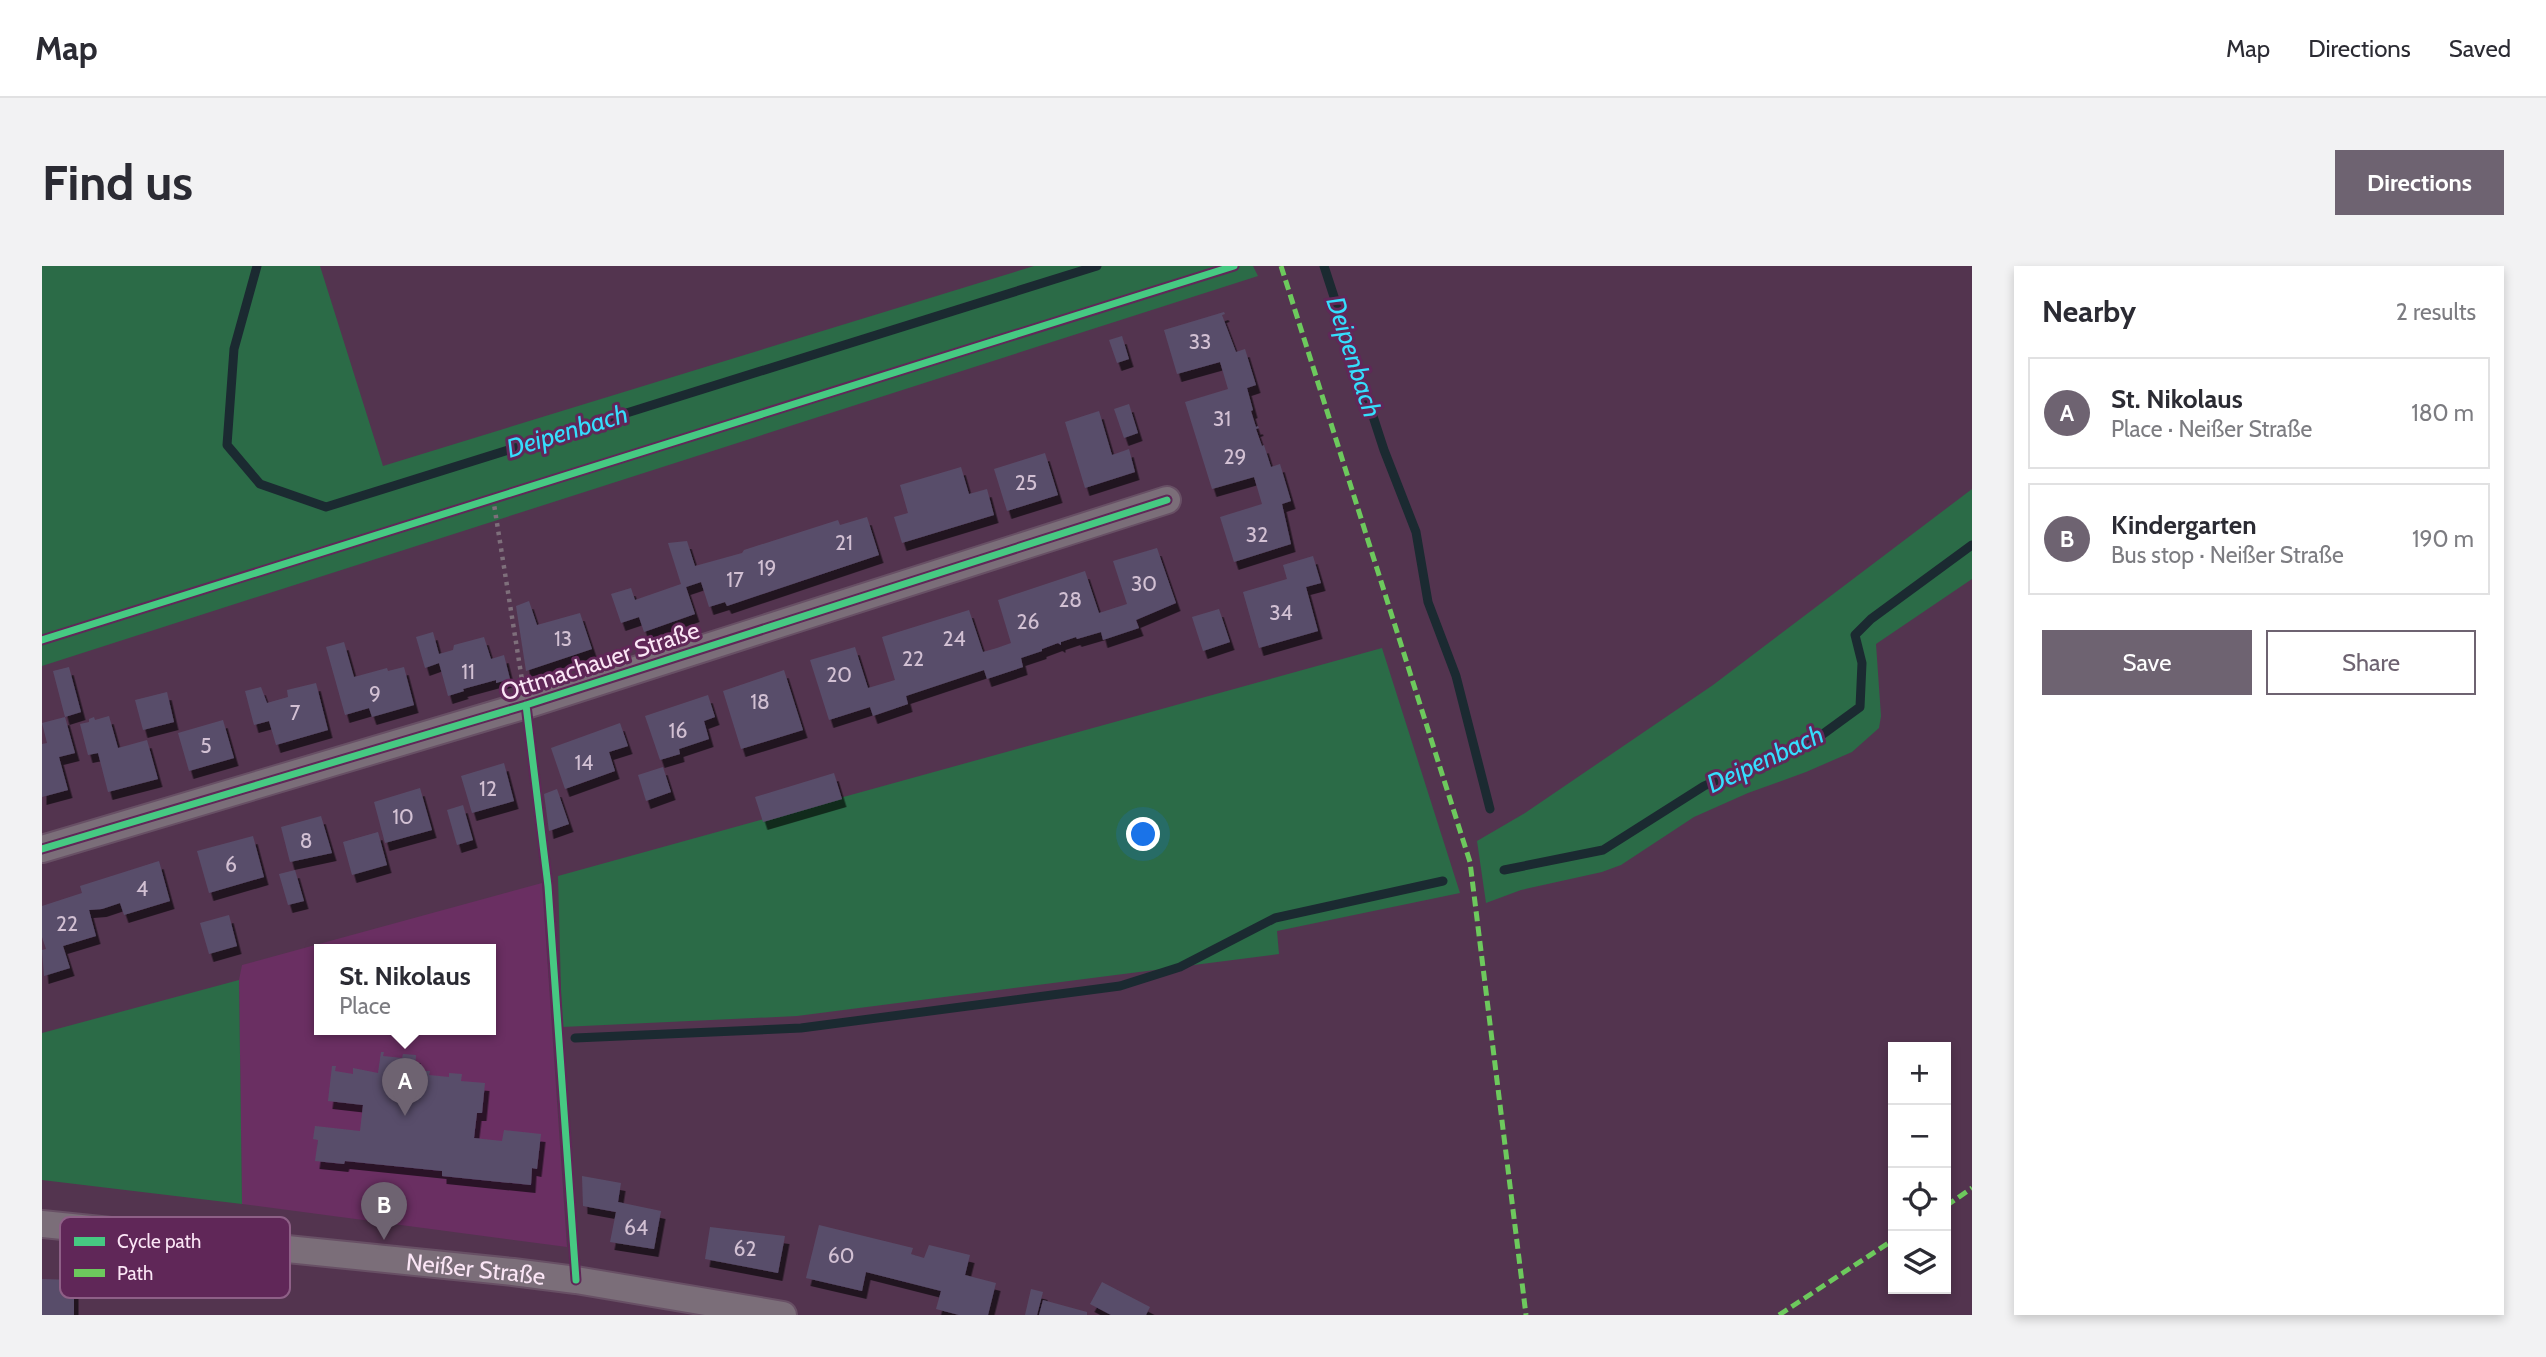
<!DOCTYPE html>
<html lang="en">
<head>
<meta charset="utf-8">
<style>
	:root { --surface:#fff; --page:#f2f2f3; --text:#2b2b33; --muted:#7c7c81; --line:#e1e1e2; --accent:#6e6371 }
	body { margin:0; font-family:Cabin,sans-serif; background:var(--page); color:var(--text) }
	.controls { position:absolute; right:21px; bottom:21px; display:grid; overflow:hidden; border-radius:0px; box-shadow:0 4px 10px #0003 }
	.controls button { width:63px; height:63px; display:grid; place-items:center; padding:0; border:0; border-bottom:2px solid var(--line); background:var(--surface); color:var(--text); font:35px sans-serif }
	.you { position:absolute; left:1102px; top:569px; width:24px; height:24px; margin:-18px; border:5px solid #fff; border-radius:50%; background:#1a73e8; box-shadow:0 0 0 10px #1a73e833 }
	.badge { display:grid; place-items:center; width:46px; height:46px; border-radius:50%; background:var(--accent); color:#fff; font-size:23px; font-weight:700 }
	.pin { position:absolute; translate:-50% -58px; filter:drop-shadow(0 2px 4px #0008) }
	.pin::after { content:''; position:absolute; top:37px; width:24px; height:21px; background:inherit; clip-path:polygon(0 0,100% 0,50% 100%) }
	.popup { position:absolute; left:272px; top:678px; width:182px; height:91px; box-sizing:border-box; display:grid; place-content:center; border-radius:0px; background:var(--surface); filter:drop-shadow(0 2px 5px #0005); font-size:23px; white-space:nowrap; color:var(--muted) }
	.popup b { font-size:26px; color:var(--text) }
	.popup::after { content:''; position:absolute; left:50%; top:100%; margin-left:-14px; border:14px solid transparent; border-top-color:var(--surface) }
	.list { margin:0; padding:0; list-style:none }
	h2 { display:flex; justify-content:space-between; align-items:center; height:91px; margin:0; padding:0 28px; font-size:30px }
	h2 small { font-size:23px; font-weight:400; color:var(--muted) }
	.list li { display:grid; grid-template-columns:46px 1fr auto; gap:21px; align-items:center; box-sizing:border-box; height:112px; margin:0 14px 14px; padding:0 14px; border:2px solid var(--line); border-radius:0px }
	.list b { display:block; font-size:26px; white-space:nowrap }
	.list p { margin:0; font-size:23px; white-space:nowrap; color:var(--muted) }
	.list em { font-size:23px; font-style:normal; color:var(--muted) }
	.actions { display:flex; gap:14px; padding:21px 28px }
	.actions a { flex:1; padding:16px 0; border:2px solid var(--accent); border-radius:0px; text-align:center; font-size:24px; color:var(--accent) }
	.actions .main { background:var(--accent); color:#fff }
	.icon { flex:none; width:38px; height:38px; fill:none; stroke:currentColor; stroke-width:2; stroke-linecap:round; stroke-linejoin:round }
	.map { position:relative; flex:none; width:1930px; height:1049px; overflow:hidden; border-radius:0px }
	header { display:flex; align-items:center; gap:42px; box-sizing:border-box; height:98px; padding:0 35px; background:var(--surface); border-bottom:2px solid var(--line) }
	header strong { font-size:33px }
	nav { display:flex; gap:38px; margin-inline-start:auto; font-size:24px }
	.intro { display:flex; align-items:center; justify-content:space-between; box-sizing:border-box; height:168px; padding:0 42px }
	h1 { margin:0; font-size:49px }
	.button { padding:18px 32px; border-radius:0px; background:var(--accent); color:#fff; font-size:24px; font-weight:700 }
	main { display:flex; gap:42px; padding:0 42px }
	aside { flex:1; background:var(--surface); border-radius:0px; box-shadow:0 4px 10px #0003 }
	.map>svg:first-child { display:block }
	.built { fill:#6a2f62; fill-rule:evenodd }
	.green { fill:#2b6b47 }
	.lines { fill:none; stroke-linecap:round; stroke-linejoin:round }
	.stream { stroke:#1b2a31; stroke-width:9 }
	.building { fill:#594d6a; filter:url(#shadow) }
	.minor-casing { stroke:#685065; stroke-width:30 }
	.path { stroke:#7e6f7b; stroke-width:4.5; stroke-dasharray:3.5 5; stroke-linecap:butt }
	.minor { stroke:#7b6e79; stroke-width:26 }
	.quiet { stroke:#6dc95d; stroke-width:5; stroke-dasharray:10 5; stroke-linecap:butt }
	.cycleway-casing { stroke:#602758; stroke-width:11 }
	.cycleway { stroke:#46c982; stroke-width:7 }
	.labels { text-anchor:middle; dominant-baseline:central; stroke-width:6; stroke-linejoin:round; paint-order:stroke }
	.number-label { font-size:21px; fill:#d2c0d3 }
	.street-label { font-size:24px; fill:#fbe6f6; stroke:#602758 }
	.water-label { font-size:26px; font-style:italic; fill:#35defd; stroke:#602758 }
	.key { fill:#602758; stroke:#8e6087; stroke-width:2 }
	.key-label { font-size:19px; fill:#fbe6f6 }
</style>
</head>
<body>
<header>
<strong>Map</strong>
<nav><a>Map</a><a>Directions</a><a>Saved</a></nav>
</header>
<div class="intro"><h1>Find us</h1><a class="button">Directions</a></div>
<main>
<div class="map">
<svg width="1930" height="1049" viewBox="0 0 1930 1049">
	<defs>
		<filter id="shadow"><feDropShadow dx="4.5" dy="8" stdDeviation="0" flood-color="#0009"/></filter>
	</defs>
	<rect width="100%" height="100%" fill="#53344f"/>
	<path class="built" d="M500,617L525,981L200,938L197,714L200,699ZM277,684H449V764H277Z"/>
	<path class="green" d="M0,0H278L341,200L992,0H1211L1216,10L0,400Z
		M1930,223V313L1834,378L1839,450L1837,462L1810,486L1764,506L1706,527L1652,551L1579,599L1560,606L1479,624L1444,637L1435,575L1483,547L1671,419Z
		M1340,382L1418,627L1235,665L1237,688L755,750L520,761L516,610Z
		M197,714L200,938L0,914V767Z"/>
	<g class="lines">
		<path class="stream" d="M215,0L192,83L185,179L218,218L284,241L1055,0
			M1282,0L1342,184L1374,266L1386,336L1414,410L1448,543
			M1462,604L1561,584L1662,520L1781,468L1818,441L1820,397L1813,369L1829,353L1930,279
			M533,772L759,762L1078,720L1138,701L1233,652L1401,615"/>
	</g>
	<path class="building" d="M1182,46L1183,48L1180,49L1194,86L1203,83L1214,119L1205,122L1211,144L1209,145L1214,161L1216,160L1217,162L1214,163L1220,180L1222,179L1229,201L1238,198L1249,235L1240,238L1249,278L1192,296L1178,251L1220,238L1212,211L1170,223L1143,136L1186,123L1178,96L1135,108L1122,64Z
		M1080,70L1087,93L1075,97L1067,74Z
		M1087,138L1096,167L1082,172L1072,143Z
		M1057,145L1070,189L1087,183L1093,206L1043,222L1023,156Z
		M1003,187L1016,229L965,245L952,203Z
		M919,201L927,228L945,223L952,249L860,277L852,251L866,247L858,219Z
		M825,251L837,289L685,340L683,336L667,341L659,316L644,321L653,348L602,366L597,351L579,357L569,328L589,322L593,334L639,318L626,277L645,275L653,300L700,287L702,284L796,254L798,259Z
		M1115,282L1134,337L1094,354L1097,362L1061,374L1059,366L1035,373L1034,371L1019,376V379L1016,377L1000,383V385L979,392L981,401L945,413L942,404L864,430L866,438L831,450L828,441L787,454L768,394L813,381L826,422L853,414L840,371L927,344L941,386L955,382L969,377L956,334L1043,305L1057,347L1085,338L1071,295Z
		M1271,290L1279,317L1264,321L1276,365L1217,382L1201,326L1245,313L1241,299Z
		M487,335L495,359L538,347L550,383L484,405L474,340Z
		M1177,343L1188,376L1161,385L1150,351Z
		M391,366L397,388L411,384L412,379L442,371L449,393L462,389L468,413L454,417V414L421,423L422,425L406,430L397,397L383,402L374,371Z
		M302,376L312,411L345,402L346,405L362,401L372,439L330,451L327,442L303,449L284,381Z
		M27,401L39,446L23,451L11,405Z
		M742,404L761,464L699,483L681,425Z
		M274,417L286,464L234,479L227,455L212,459L203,425L219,421L225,437L246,431L245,424Z
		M125,426L132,456L101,464L93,434Z
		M666,429L673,451L662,455L667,473L637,483L638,488L618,494L603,450Z
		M67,450L76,482L105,474L116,513L66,526L56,487L46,489L38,458L47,456V453L52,451L53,454Z
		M23,451L33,487L17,491L26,524L0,531V478L5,477L0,457Z
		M181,454L192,492L147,505L136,467Z
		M578,457L586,480L567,486L573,505L523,523L509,482Z
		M462,497L472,535L430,547L419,510Z
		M621,501L629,526L604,535L596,509Z
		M792,507L800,533L721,556L713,531Z
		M378,522L390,564L343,577L332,536Z
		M515,523L527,558L507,565L502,528Z
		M421,539L431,574L415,579L405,544Z
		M279,550L290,587L248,596L239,561Z
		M336,566L345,599L310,609L301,576Z
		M211,570L222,611L167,627L155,585Z
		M117,595L128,635L82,649L78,637L60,643L47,644L54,670L21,680L28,702L2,710L0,684L4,683L0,671V640L40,627L38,620Z
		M253,604L262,635L246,639L237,608Z
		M187,649L195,680L167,688L158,657Z
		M339,786H342L341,790L360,792L361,788L374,789L373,805H388L387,809L407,811V807L420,808L419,815L443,817L440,847H435L432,872L460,875L462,864L499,868L495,903L490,902L489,919L400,910V905L303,895L302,898L273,895L276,874L271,873L273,860L318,865L321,839L286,835L290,800H294L293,805L311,808V802L336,807Z
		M540,910L579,917L576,936L619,945L612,983L568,976L574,946L541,940Z
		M777,959L871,982L869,988L882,992L887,979L928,989L923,1009L954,1017L946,1049H917L894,1043L899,1025L824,1006L820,1025L764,1012Z
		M668,961L743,970L736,1007L663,993Z
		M0,1013L32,1014V1049H0Z
		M1060,1016L1108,1041L1104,1049H1069L1048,1038Z
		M989,1023L1001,1026L995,1049H983Z
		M1001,1034L1045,1046V1049H997Z"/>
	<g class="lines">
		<g class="minor-casing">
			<g id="minor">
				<path d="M0,583L484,439L1125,234"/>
				<path id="s1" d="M0,958L471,1006L534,1014L741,1049"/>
			</g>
		</g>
		<path class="path" d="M451,232L480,414"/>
		<use href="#minor" class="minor"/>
		<path class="quiet" d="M1239,0L1428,596L1484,1049
			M1904,940L1930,922
			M1737,1049L1851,974"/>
		<g class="cycleway-casing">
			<path id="cycleway" d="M0,374L1192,0
				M484,439L506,620L534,1014
				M0,583L484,439L1125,234"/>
		</g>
		<use href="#cycleway" class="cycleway"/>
	</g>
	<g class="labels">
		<g class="number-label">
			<text x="1158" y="75">33</text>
			<text x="1180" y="152">31</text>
			<text x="1193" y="190">29</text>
			<text x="984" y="216">25</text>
			<text x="1215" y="268">32</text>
			<text x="802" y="276">21</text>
			<text x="725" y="301">19</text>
			<text x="693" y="313">17</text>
			<text x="1102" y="317">30</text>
			<text x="1028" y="333">28</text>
			<text x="1239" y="346">34</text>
			<text x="986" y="355">26</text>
			<text x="521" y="372">13</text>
			<text x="912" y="372">24</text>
			<text x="871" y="392">22</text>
			<text x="426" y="405">11</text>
			<text x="797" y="408">20</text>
			<text x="333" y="427">9</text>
			<text x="718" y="435">18</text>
			<text x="253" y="446">7</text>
			<text x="636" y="464">16</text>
			<text x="164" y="479">5</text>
			<text x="542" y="496">14</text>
			<text x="446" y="522">12</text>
			<text x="361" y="550">10</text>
			<text x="264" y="574">8</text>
			<text x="189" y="598">6</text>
			<text x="100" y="622">4</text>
			<text x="25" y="657">22</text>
			<text x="594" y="961">64</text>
			<text x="703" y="982">62</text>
			<text x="799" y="989">60</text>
		</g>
		<g class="street-label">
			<text transform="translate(558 395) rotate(-18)">Ottmachauer Straße</text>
			<text stroke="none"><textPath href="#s1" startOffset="436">Neißer Straße</textPath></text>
		</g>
		<g class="water-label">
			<text transform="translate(1312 91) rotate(72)">Deipenbach</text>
			<text transform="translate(525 165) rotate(-17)">Deipenbach</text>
			<text transform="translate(1723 493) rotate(-25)">Deipenbach</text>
		</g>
	</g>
	<rect x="18" y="951" width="230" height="81" rx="10" class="key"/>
	<rect x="32" y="971" width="31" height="9" fill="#46c982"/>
	<rect x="32" y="1003" width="31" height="8" fill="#6dc95d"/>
	<g class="key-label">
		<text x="75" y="982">Cycle path</text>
		<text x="75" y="1014">Path</text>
	</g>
</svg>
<div class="controls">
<button>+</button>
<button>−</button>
<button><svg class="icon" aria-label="locate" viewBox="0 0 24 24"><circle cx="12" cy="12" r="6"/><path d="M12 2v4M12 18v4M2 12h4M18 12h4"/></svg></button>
<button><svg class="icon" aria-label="layers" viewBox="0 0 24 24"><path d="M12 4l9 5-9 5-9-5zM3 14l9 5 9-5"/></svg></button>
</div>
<div class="you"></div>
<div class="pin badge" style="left:363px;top:850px">A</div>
<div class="popup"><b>St. Nikolaus</b>Place</div>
<div class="pin badge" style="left:342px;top:974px">B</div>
</div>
<aside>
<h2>Nearby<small>2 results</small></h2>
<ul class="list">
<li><span class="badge">A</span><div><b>St. Nikolaus</b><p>Place · Neißer Straße</p></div><em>180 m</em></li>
<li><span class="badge">B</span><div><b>Kindergarten</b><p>Bus stop · Neißer Straße</p></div><em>190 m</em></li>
</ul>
<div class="actions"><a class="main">Save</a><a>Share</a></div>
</aside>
</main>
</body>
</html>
